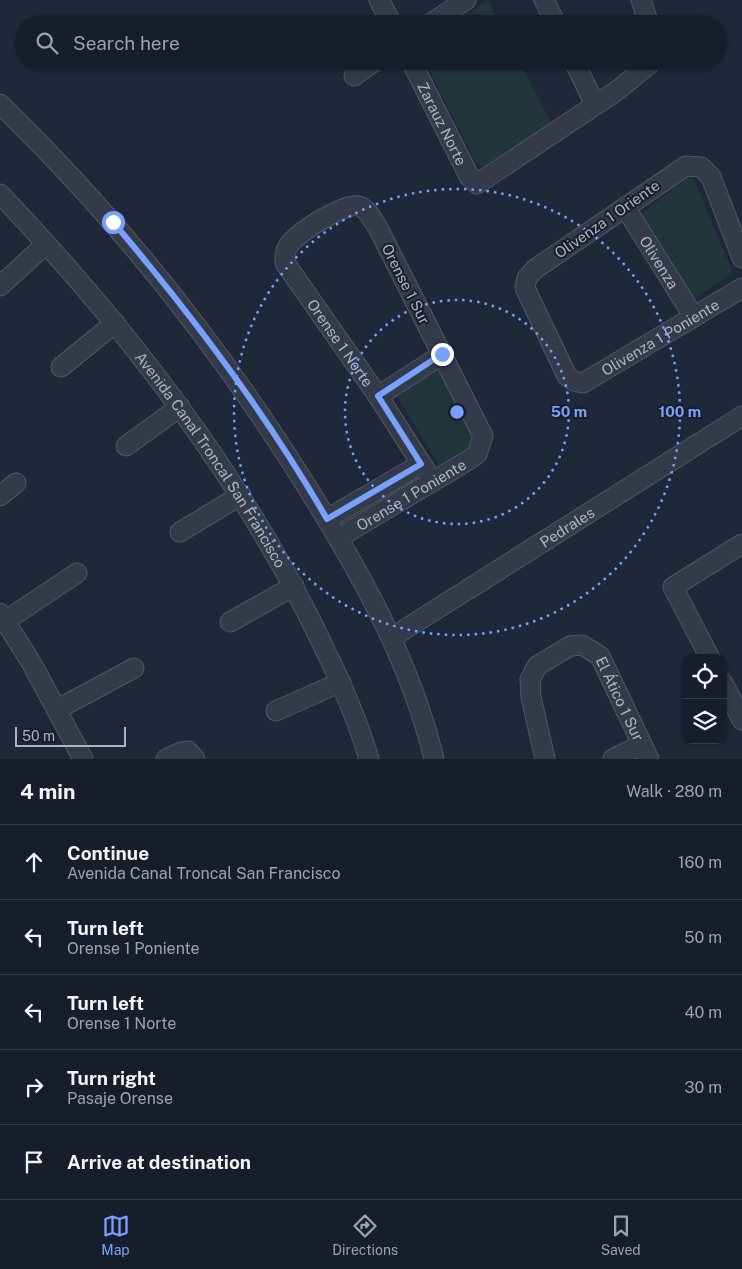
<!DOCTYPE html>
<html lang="en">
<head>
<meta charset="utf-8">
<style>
	:root { --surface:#171e2b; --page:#242b37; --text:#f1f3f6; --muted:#9ea2a9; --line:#363c47; --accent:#7aa0fe }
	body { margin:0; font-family:"Public Sans",sans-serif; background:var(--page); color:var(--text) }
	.controls { position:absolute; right:15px; bottom:15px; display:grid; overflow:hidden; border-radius:10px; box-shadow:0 1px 4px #0004 }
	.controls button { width:45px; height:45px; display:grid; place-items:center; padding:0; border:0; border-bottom:1px solid var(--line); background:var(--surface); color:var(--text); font:25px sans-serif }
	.scale { position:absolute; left:15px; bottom:12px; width:111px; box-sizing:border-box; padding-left:5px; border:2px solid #adb4c6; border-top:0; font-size:14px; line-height:18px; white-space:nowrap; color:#adb4c6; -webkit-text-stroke:4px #181f2e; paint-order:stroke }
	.stop { position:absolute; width:15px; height:15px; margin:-11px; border:4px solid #7aa0fe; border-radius:50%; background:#fff }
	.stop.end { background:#7aa0fe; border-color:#fff; box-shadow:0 1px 5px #0008 }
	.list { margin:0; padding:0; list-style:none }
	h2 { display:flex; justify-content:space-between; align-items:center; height:65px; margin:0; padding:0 20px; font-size:21px }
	h2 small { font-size:16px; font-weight:400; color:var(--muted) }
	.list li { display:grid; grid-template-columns:32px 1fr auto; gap:15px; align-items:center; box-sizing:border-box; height:75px; padding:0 20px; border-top:1px solid var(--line) }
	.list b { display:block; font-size:19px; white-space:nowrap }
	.list p { margin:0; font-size:16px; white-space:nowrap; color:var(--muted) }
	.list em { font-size:16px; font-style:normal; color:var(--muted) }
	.icon { flex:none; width:28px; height:28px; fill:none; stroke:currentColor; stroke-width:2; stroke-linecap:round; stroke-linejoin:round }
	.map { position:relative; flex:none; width:742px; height:759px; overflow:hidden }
	.search { position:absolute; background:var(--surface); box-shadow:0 1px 4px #0004; left:15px; right:15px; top:15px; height:55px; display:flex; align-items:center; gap:12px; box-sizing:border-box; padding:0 18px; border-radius:28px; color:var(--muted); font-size:19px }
	.sheet { height:440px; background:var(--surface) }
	nav { display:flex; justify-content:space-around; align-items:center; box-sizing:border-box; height:70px; border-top:1px solid var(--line); background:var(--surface); font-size:14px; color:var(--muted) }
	nav a { display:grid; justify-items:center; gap:2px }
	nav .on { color:var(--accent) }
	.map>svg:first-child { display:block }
	.green { fill:#21353a }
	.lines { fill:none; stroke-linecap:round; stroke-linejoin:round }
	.minor-casing { stroke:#505767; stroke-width:21 }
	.minor { stroke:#333a4a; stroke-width:19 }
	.route { stroke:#7aa0fe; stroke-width:6 }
	.ring { fill:none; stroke:#7aa0fe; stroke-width:2.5; stroke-dasharray:2.5 5 }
	.labels { text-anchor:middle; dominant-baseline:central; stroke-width:4; stroke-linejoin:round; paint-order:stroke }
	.street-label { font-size:15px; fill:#adb4c6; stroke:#181f2e }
	.centre { fill:#7aa0fe; stroke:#181f2e; stroke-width:2.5 }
	.ring-label { font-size:15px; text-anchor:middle; font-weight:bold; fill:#7aa0fe; stroke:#181f2e; stroke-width:4; stroke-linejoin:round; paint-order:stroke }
</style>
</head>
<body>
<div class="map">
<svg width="742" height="759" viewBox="0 0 742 759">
	<rect width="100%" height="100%" fill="#1f2839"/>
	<path class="green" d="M488,0L500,24H453Z
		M424,61H519L553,126L486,168L476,163Z
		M692,175L733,273L695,298L638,216Z
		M438,367C452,389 474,418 472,445L439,465L396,395Z"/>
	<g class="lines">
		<g class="minor-casing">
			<g id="minor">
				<path d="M379,0L392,24"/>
				<path d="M544,0L556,24"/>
				<path d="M641,0L649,24"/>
				<path d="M430,24L466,0"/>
				<path id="s1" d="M411,61L469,176L477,184L618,90L653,61"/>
				<path d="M574,61L595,105"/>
				<path d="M354,76L375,61"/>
				<path d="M0,104C123,223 227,356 317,503C366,583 412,667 434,759"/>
				<path id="s2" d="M0,194C120,320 228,458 307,613C331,661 354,708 369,759"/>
				<path id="s3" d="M625,207L694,317"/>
				<path id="s4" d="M742,258L711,177L701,167L686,166L535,269L527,278L525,288L567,376L574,381L583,383L742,288"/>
				<path d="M0,286L46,244"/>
				<path d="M61,367L115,323"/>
				<path d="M378,396L443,354"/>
				<path d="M126,446L180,407"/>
				<path d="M0,496L16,483"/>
				<path d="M327,519L421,464"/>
				<path d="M180,532L241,495"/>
				<path id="s5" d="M338,538L467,461L477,454L483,436L377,226C372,219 368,209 359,206C345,202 298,232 289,245C285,250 285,257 285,263L378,396L433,482"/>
				<path d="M0,613L32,664L83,759"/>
				<path d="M5,621L77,573"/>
				<path d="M230,622L294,586"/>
				<path id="s6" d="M391,638L742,416"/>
				<path d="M710,658L673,587L742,544"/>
				<path d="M723,683L742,720"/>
				<path d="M58,709L134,668"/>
				<path d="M276,711L341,682"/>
				<path d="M166,759L181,752L188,751L195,759"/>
				<path id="s7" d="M545,759L531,697L530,680L537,666L570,646L582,645L600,656L649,759"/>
				<path d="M613,759L641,745"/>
			</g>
		</g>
		<use href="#minor" class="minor"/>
	</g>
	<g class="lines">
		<path class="route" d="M113,222C192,315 266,413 327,519L421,464L378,396L442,354"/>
	</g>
	<g class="ring">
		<circle cx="457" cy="412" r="112"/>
		<circle cx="457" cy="412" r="223"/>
	</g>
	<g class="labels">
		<g class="street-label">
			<text stroke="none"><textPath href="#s1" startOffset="70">Zarauz Norte</textPath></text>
			<text transform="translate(607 219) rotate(-35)">Olivenza 1 Oriente</text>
			<text stroke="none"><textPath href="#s3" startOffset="65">Olivenza</textPath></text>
			<text transform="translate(406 284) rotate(63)">Orense 1 Sur</text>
			<text stroke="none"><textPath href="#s4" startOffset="526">Olivenza 1 Poniente</textPath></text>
			<text stroke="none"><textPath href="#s5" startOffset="642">Orense 1 Norte</textPath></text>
			<text stroke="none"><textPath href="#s2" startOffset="340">Avenida Canal Troncal San Francisco</textPath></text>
			<text stroke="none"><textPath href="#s5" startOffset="85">Orense 1 Poniente</textPath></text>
			<text stroke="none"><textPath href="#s6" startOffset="208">Pedrales</textPath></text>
			<text stroke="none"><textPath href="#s7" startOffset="215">El Ático 1 Sur</textPath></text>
		</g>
	</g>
	<circle cx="457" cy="412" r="8" class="centre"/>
	<g class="ring-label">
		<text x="569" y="417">50 m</text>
		<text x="680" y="417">100 m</text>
	</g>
</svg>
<div class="controls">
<button><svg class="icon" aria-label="locate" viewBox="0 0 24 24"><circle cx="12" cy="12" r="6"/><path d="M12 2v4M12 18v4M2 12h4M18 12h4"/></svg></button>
<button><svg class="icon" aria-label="layers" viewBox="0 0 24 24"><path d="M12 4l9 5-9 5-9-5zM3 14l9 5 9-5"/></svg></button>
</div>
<div class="scale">50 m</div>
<div class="stop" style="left:113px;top:222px"></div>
<div class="stop end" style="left:442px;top:354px"></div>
<div class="search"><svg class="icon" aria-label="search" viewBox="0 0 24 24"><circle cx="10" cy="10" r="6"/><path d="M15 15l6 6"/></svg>Search here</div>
</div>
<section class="sheet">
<h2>4 min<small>Walk · 280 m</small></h2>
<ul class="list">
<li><svg class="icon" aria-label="ahead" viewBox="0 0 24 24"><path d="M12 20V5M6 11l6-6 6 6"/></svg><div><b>Continue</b><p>Avenida Canal Troncal San Francisco</p></div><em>160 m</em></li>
<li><svg class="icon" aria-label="left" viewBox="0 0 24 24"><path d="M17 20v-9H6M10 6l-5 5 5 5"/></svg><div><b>Turn left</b><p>Orense 1 Poniente</p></div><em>50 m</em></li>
<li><svg class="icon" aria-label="left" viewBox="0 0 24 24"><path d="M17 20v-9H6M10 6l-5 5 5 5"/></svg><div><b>Turn left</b><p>Orense 1 Norte</p></div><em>40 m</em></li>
<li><svg class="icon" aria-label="right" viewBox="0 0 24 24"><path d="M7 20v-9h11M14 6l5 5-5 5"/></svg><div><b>Turn right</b><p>Pasaje Orense</p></div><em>30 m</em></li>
<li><svg class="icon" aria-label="arrive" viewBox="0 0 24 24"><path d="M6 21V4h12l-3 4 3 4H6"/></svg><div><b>Arrive at destination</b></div></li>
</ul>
</section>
<nav>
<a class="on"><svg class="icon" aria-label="map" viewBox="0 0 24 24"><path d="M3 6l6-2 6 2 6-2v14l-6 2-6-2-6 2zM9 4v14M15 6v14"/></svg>Map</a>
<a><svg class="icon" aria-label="directions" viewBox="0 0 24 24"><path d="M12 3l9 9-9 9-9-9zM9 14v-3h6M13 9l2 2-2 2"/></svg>Directions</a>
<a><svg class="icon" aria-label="saved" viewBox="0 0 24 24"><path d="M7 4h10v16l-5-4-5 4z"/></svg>Saved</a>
</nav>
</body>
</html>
